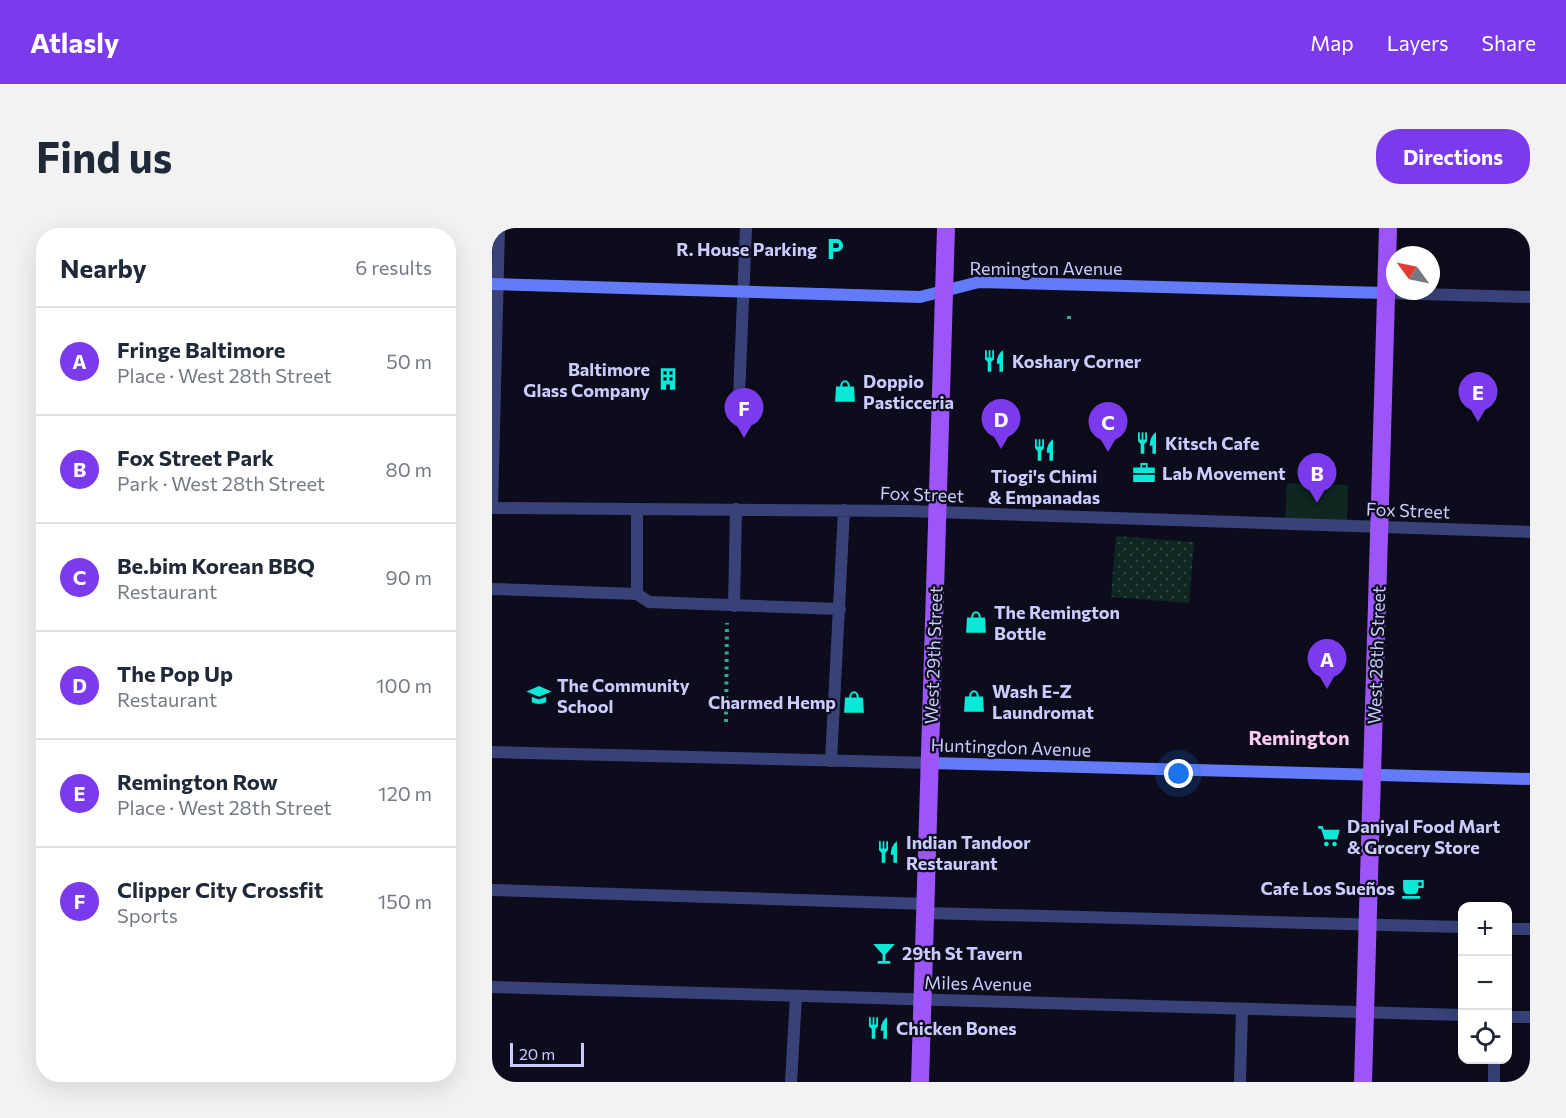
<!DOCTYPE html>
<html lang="en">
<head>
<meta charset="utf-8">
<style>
	:root { --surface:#fff; --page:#f2f2f3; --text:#1f2937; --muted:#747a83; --line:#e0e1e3; --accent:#7c3aed }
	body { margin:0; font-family:Commissioner,sans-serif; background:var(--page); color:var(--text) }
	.controls { position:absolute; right:18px; bottom:18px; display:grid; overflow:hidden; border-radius:12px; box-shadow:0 6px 24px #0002 }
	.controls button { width:54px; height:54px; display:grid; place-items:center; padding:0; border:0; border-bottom:2px solid var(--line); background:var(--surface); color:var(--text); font:30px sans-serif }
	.compass { position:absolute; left:894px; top:18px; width:54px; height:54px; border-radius:50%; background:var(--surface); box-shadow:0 6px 24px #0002; rotate:303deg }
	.scale { position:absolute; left:18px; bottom:15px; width:74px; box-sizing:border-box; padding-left:6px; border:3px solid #c9ccfd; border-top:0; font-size:16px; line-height:21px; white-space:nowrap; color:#c9ccfd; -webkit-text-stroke:4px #0c0c1c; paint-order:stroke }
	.you { position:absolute; left:687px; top:546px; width:21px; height:21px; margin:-15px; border:4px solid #fff; border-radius:50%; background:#1a73e8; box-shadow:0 0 0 9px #1a73e833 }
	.badge { display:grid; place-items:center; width:39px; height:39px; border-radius:50%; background:var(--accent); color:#fff; font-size:20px; font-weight:700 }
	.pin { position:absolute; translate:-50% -50px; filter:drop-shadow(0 2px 3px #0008) }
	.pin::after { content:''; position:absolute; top:32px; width:21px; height:18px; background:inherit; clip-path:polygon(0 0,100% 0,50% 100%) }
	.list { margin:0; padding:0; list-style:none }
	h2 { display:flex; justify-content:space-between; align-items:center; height:78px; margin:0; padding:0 24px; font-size:26px }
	h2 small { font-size:20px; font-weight:400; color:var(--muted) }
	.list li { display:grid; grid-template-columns:39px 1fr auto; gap:18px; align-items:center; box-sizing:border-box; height:108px; padding:0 24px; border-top:2px solid var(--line) }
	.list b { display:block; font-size:22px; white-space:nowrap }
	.list p { margin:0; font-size:20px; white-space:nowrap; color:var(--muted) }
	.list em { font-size:20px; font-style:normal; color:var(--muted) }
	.icon { flex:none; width:33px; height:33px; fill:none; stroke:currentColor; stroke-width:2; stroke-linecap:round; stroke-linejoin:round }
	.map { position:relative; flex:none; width:1038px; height:854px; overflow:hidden; border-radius:24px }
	header { display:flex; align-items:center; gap:36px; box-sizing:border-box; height:84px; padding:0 30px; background:var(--accent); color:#fff }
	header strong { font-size:28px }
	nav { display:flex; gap:33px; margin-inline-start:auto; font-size:21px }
	.intro { display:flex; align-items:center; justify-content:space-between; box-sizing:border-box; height:144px; padding:0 36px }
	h1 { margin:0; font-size:42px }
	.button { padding:15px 27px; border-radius:24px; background:var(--accent); color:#fff; font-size:21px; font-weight:700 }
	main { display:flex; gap:36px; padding:0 36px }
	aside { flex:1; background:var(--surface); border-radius:24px; box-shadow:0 6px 24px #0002 }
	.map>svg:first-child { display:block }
	.park { fill:#0f2621 }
	.garden { fill:url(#garden-dots) }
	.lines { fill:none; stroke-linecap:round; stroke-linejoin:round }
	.path { stroke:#31a98c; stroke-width:4; stroke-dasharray:3 4.5; stroke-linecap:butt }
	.lane { stroke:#384279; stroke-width:12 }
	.street { stroke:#384279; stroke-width:12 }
	.secondary { stroke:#637bf9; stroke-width:12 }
	.primary { stroke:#9d54f9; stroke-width:18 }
	.labels { text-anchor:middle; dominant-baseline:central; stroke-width:4.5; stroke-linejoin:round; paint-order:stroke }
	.poi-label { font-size:18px; font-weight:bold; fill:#c9ccfd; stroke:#0c0c1c; text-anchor:start }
	.street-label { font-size:18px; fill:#c9ccfd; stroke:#0c0c1c }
	.neighbourhood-label { font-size:20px; font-weight:bold; fill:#fdcbf4; stroke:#0c0c1c }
</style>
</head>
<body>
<header>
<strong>Atlasly</strong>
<nav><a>Map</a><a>Layers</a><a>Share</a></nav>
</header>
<div class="intro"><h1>Find us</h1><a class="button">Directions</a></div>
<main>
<aside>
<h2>Nearby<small>6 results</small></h2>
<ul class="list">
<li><span class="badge">A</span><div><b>Fringe Baltimore</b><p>Place · West 28th Street</p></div><em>50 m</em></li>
<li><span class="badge">B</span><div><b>Fox Street Park</b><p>Park · West 28th Street</p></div><em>80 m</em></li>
<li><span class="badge">C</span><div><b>Be.bim Korean BBQ</b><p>Restaurant</p></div><em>90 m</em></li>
<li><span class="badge">D</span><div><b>The Pop Up</b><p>Restaurant</p></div><em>100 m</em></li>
<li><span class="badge">E</span><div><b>Remington Row</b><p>Place · West 28th Street</p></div><em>120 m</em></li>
<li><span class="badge">F</span><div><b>Clipper City Crossfit</b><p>Sports</p></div><em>150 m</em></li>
</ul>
</aside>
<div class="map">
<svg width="1038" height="854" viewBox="0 0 1038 854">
	<defs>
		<pattern id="garden-dots" width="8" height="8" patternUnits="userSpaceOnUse" patternTransform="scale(1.5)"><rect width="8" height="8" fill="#0f2621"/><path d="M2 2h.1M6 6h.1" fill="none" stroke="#314442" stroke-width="1.8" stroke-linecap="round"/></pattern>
	</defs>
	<rect width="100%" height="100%" fill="#0c0c1c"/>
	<path class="park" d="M795,255L856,257L855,295L793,293Z"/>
	<path class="garden" d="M624,308L702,314L697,375L619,369Z"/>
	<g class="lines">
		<path class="path" d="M577,88V93
			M234,494L235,395"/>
		<path class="lane" d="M246,193L254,0
			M0,280L415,283L1038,304
			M145,281V366L157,374L348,381
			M0,361L145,366
			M242,378L244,281
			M339,533L352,282
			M0,662L435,676
			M434,685L970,699
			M1016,701H1038
			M299,854L304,768
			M748,854L750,781
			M1002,854V832"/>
		<path class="street" d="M893,65L1038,69
			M0,280L7,0
			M0,524L438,535
			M0,759L970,787
			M1016,789H1038"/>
		<path class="secondary" d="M0,56L428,69L487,54L893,65
			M438,535L1038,551"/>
		<path class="primary" d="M428,854L454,0
			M871,854L896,0"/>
	</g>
	<defs>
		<g id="parking-bare" transform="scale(1.8)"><path d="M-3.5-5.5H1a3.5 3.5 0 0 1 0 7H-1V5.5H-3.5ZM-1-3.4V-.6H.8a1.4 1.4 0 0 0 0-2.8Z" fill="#09e9d7" stroke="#0c0c1c" stroke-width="2.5" paint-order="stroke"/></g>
		<g id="restaurant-bare" transform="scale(1.8)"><path d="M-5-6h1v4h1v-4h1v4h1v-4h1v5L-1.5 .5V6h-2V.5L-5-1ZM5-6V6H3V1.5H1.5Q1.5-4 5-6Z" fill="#09e9d7" stroke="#0c0c1c" stroke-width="2.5" paint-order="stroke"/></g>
		<g id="building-bare" transform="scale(1.8)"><path d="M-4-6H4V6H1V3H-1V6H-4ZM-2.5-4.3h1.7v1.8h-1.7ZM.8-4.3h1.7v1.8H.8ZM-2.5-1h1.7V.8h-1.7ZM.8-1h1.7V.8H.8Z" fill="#09e9d7" stroke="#0c0c1c" stroke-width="2.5" paint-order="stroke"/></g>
		<g id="shop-bare" transform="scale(1.8)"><path d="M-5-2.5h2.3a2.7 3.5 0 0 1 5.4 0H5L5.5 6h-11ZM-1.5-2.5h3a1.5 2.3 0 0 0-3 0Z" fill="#09e9d7" stroke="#0c0c1c" stroke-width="2.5" paint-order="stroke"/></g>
		<g id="office-bare" transform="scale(1.8)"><path d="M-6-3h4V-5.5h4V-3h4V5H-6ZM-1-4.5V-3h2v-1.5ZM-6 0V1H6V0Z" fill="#09e9d7" stroke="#0c0c1c" stroke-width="2.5" paint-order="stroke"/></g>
		<g id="school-bare" transform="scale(1.8)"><path d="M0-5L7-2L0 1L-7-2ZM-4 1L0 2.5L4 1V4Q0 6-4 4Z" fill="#09e9d7" stroke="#0c0c1c" stroke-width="2.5" paint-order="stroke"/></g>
		<g id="supermarket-bare" transform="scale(1.8)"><path d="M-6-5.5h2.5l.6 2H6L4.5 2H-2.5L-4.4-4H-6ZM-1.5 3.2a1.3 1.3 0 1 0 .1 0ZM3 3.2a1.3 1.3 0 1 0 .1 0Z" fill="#09e9d7" stroke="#0c0c1c" stroke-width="2.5" paint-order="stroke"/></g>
		<g id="cafe-bare" transform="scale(1.8)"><path d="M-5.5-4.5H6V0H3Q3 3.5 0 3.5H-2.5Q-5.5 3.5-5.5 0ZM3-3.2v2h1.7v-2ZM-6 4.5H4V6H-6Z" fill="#09e9d7" stroke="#0c0c1c" stroke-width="2.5" paint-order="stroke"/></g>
		<g id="bar-bare" transform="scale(1.8)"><path d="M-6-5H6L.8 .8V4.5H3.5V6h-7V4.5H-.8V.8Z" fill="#09e9d7" stroke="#0c0c1c" stroke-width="2.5" paint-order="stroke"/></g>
	</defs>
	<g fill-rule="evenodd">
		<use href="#parking-bare" x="343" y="21"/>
		<use href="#restaurant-bare" x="502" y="133"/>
		<use href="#building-bare" x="176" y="151"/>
		<use href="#shop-bare" x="353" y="163"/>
		<use href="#restaurant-bare" x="655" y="215"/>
		<use href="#restaurant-bare" x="552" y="222"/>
		<use href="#office-bare" x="652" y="245"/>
		<use href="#shop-bare" x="484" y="394"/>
		<use href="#school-bare" x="47" y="467"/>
		<use href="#shop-bare" x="482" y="473"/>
		<use href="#shop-bare" x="362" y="474"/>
		<use href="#supermarket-bare" x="837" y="608"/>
		<use href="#restaurant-bare" x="396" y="624"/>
		<use href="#cafe-bare" x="921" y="660"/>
		<use href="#bar-bare" x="392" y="725"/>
		<use href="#restaurant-bare" x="386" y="800"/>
	</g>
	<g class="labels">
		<g class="poi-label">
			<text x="325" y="21" text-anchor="end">R. House Parking</text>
			<text x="520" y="133">Koshary Corner</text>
			<text x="158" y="141" text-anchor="end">Baltimore<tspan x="158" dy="21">Glass Company</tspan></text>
			<text x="371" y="153">Doppio<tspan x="371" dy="21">Pasticceria</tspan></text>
			<text x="673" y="215">Kitsch Cafe</text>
			<text x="670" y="245">Lab Movement</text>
			<text x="552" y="248" text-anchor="middle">Tiogi's Chimi<tspan x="552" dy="21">&amp; Empanadas</tspan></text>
			<text x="502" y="384">The Remington<tspan x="502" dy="21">Bottle</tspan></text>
			<text x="65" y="457">The Community<tspan x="65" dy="21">School</tspan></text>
			<text x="500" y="463">Wash E-Z<tspan x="500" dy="21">Laundromat</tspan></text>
			<text x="344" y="474" text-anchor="end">Charmed Hemp</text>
			<text x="855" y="598">Daniyal Food Mart<tspan x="855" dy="21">&amp; Grocery Store</tspan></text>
			<text x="414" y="614">Indian Tandoor<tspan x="414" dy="21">Restaurant</tspan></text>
			<text x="903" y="660" text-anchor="end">Cafe Los Sueños</text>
			<text x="410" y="725">29th St Tavern</text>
			<text x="404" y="800">Chicken Bones</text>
		</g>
		<g class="street-label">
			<text x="554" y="40">Remington Avenue</text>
			<text transform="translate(430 266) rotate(2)">Fox Street</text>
			<text transform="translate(916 282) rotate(2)">Fox Street</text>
			<text transform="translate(441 427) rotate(-88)">West 29th Street</text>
			<text transform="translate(884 427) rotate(-88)">West 28th Street</text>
			<text transform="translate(519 519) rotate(2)">Huntingdon Avenue</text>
			<text transform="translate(486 755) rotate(1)">Miles Avenue</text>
		</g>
		<g class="neighbourhood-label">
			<text x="807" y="509">Remington</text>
		</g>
	</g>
</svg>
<div class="controls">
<button>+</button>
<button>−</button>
<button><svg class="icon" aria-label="locate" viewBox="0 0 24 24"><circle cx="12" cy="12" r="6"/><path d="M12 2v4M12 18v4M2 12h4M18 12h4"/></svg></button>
</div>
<svg class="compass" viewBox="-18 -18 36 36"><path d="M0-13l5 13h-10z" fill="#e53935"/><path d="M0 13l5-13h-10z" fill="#747a83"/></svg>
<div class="scale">20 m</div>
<div class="you"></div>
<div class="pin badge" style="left:835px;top:461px">A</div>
<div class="pin badge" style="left:825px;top:275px">B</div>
<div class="pin badge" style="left:616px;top:224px">C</div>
<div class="pin badge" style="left:509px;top:221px">D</div>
<div class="pin badge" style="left:986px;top:194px">E</div>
<div class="pin badge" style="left:252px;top:210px">F</div>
</div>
</main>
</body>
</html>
